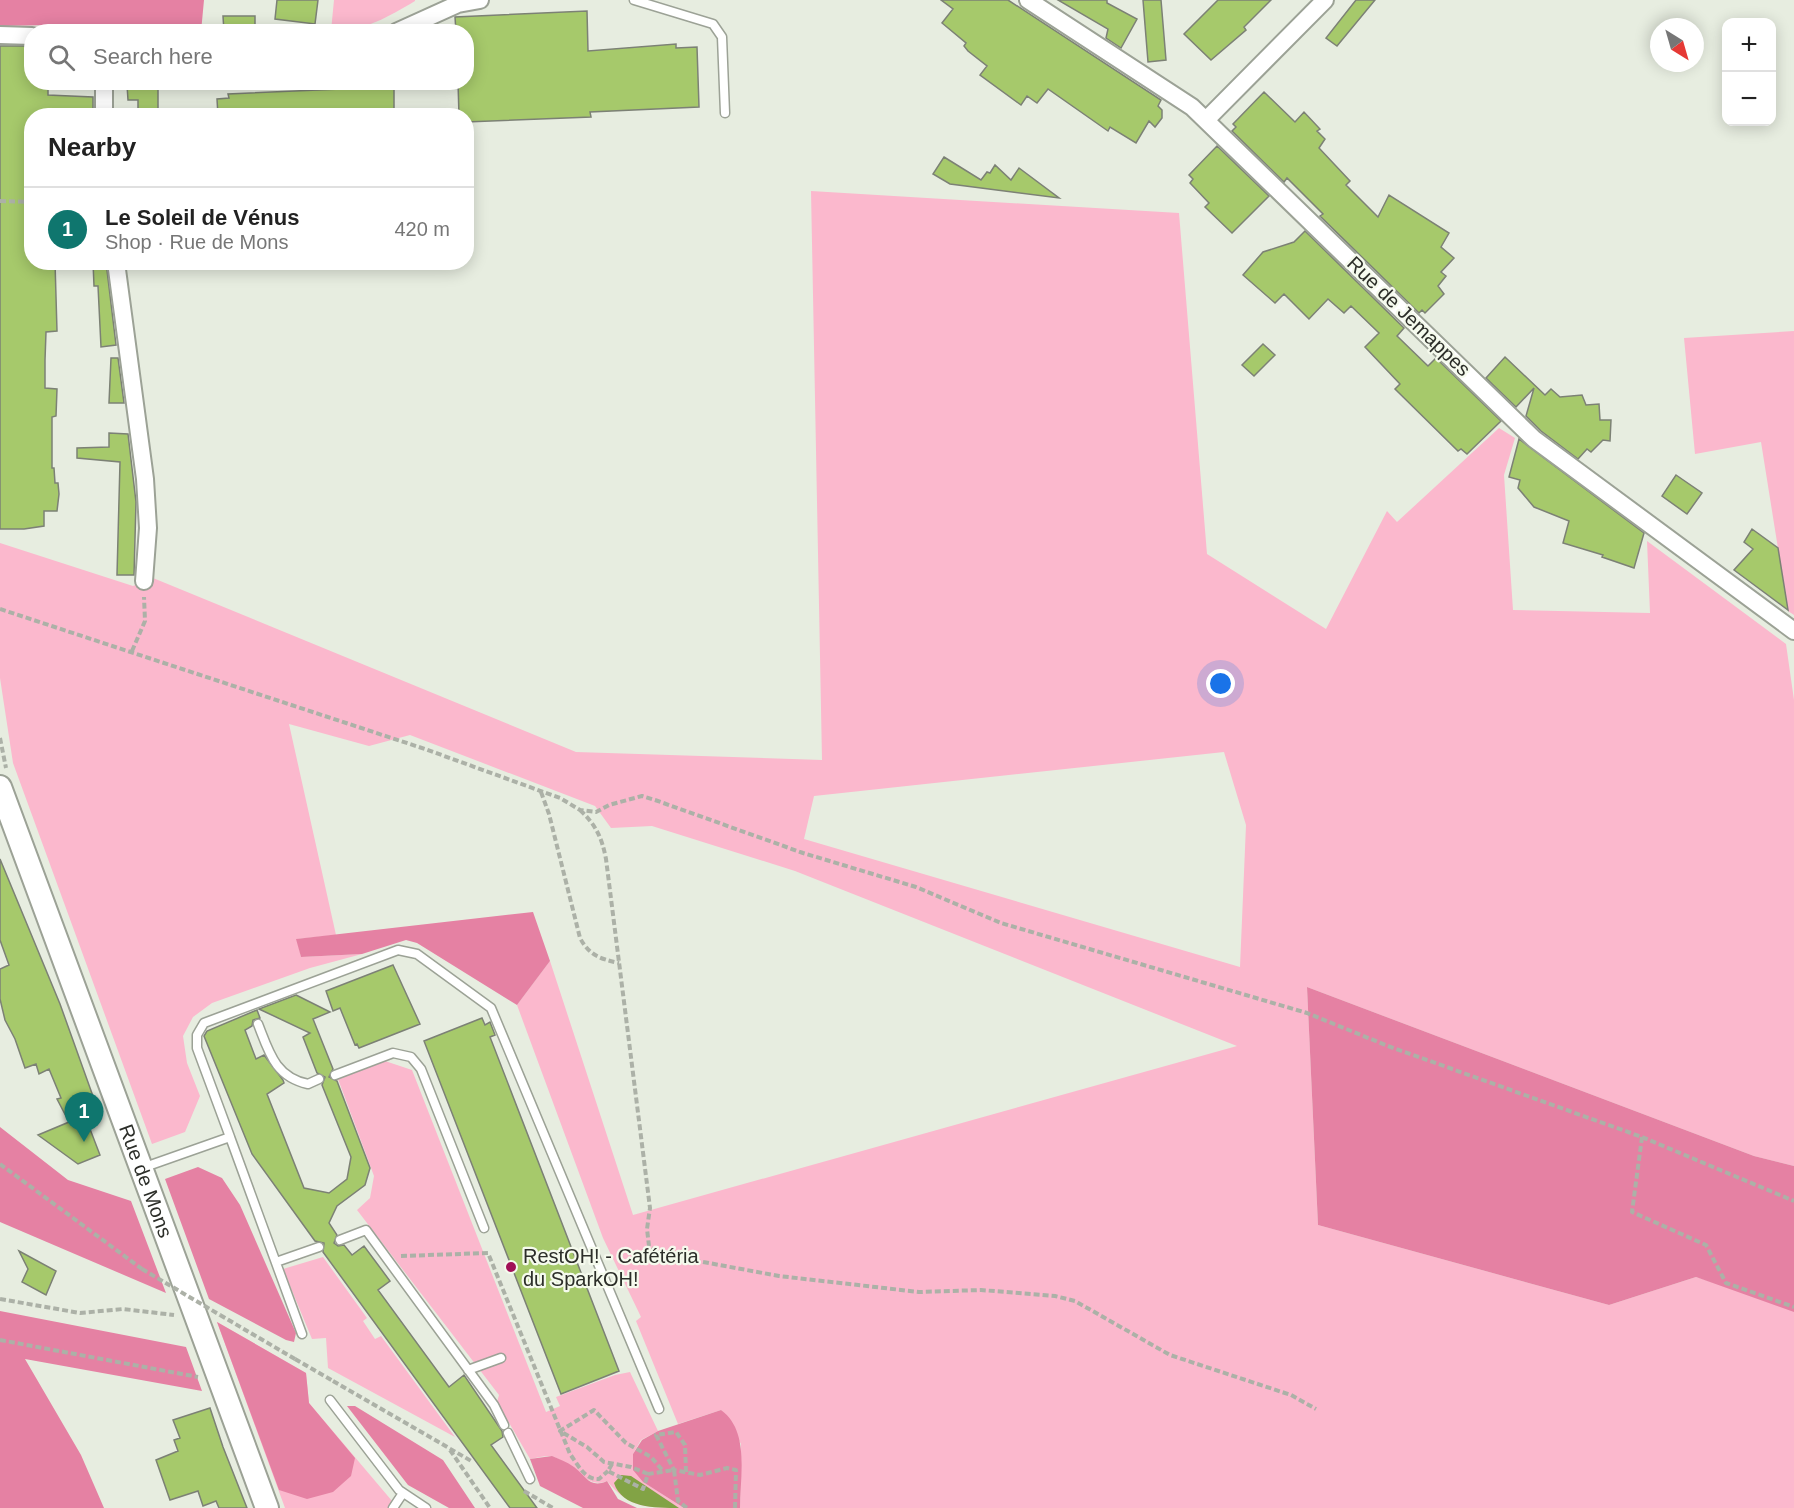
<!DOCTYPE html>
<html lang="en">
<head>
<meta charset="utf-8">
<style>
	:root { --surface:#fff; --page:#f2f2f2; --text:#222; --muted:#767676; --line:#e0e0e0; --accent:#0f766e }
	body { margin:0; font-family:Helvetica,sans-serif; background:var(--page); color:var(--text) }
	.controls { position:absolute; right:18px; top:18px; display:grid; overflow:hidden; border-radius:12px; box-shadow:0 3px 15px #0003 }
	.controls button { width:54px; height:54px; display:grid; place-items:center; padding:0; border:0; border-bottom:2px solid var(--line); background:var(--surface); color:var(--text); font:30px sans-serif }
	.compass { position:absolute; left:1650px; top:18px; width:54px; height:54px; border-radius:50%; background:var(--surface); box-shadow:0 3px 15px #0003; rotate:143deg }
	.you { position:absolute; left:1221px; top:684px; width:21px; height:21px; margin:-15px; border:4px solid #fff; border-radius:50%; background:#1a73e8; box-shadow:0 0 0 9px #1a73e833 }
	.badge { display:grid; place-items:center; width:39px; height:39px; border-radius:50%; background:var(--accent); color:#fff; font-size:20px; font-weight:700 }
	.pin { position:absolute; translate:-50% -50px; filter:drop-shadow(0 2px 3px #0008) }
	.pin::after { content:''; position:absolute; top:32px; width:21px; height:18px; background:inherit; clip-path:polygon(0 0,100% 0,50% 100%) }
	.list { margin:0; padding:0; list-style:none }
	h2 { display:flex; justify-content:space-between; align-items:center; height:78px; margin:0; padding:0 24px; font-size:26px }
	h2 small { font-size:20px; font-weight:400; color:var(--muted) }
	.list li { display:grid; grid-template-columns:39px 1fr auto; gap:18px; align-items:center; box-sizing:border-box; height:84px; padding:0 24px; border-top:2px solid var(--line) }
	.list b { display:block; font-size:22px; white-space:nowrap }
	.list p { margin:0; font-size:20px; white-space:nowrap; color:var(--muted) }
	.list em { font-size:20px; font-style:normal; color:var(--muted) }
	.icon { flex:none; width:33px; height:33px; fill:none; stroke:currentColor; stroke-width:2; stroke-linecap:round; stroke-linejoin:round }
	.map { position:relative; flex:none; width:1794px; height:1508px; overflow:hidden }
	.search { position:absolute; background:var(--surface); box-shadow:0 3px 15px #0003; left:24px; top:24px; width:450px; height:66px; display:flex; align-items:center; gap:15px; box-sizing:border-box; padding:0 21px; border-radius:24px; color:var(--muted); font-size:22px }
	.panel { position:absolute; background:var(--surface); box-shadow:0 3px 15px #0003; left:24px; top:108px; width:450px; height:162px; border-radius:24px }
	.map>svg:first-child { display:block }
	.green { fill:#fbb8cd; fill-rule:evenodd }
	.forest { fill:#e581a3 }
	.water { fill:#82a345 }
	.building { fill:#a6c96b; stroke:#7c8175; stroke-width:1.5 }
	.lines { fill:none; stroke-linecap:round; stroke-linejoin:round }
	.service-casing { stroke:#9ca296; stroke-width:11 }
	.minor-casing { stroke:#9ca296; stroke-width:20 }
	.secondary-casing { stroke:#9ca296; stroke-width:26 }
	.path { stroke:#acb1a7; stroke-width:4; stroke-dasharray:6 3; stroke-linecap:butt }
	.service { stroke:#fff; stroke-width:8 }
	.minor { stroke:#fff; stroke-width:16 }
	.secondary { stroke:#fff; stroke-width:22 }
	.path-bridge { stroke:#acb1a7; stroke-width:4; stroke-dasharray:6 3; stroke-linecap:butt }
	.poi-dot { fill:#a11057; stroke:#f5faed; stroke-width:2 }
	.labels { text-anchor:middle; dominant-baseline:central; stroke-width:4.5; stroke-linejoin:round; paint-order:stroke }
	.street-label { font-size:20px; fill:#2c2e29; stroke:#f5faed }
	.poi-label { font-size:20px; fill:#2c2e29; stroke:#f5faed; text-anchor:start }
</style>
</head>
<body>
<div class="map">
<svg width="1794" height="1508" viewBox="0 0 1794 1508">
	<rect width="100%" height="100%" fill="#e7ede0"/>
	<path class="green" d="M334,0H415V1C388,17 363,32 331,31Z
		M811,191L1179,213L1207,554L1326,629L1387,511L1397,522L1499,428L1515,438L1504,475L1513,610L1650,613L1647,541L1786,644L1794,700V1166L1754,1156L1307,987L1318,1225L1609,1305L1696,1277L1794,1307V1508H740L741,1444L721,1410L678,1424L636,1321L641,1317L603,1238L517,1005L550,961L633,1215L1237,1046L795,871L652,826L611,828L595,806L410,735L369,746L289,724L336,935L297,939L301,957L362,954L310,968L212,1003L193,1017L183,1036L187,1063L200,1096L185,1132L152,1144L13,763L0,678V543L133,586L153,578L576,752L822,760ZM1224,752L1246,825L1240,967L804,839L814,796Z
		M1794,331V615L1788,611L1761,442L1695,454L1684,338Z
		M385,1061L412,1070L546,1412L560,1406L556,1397L615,1375L630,1372L658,1431L641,1440L633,1454L643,1482L684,1508C646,1508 629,1508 607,1481C587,1490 573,1463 554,1457C547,1454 537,1458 530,1459L497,1402L499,1395L357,1210L370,1198L374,1176L338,1079Z
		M323,1257L367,1318L363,1321L375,1339L381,1336L455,1437L328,1368L326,1338L312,1339L283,1269Z
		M217,1322L306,1373L309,1403L398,1508H285Z"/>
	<path class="forest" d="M0,0H204L201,32L145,31L100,24L0,26Z
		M533,912L550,961L517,1005L417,943L406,940L362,954L301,957L296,939Z
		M1307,987L1754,1156L1794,1166V1312L1696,1277L1609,1305L1318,1225Z
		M0,1127L68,1180L131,1201L166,1293L0,1222Z
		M198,1167L222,1178L240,1205L296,1333L294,1342L286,1340L209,1299L165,1179Z
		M0,1311L186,1347L202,1391L25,1359L81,1455L104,1508H0Z
		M217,1322L306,1373L309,1403L355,1458L351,1476L333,1492L307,1499L279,1490Z
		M347,1406H355L443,1460L475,1508H449L408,1485Z
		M721,1410C750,1431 740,1476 740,1508H684L643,1482L633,1470V1454L642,1440L658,1431Z
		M552,1456C559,1459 567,1462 574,1467C586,1476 590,1489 607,1481L618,1499L637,1508H583L540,1486L530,1459Z"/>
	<path class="water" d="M621,1475L631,1476L679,1508C655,1508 622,1508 614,1483Z"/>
	<path class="building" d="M277,0H318L315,24L275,19Z
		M941,0H1008L1161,100L1158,106L1162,110V118L1155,127L1149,121L1136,143L1110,127L1108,131L1048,89L1037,103L1027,96L1021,105L980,75L987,66L968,51L964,46L966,43L942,23L953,9Z
		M1058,0H1107V3L1137,19L1121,48L1106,38L1108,29Z
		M1143,0H1161L1166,60L1148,62Z
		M1218,0H1271L1244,27L1246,30L1211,60L1184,34Z
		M1356,0H1375L1337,46L1326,38Z
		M587,11L588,51L676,44V48L697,47L699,107L590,112L591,117L466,122V116H459L458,82H466V32H456L455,17Z
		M223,16H255V32H224Z
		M0,46H32V82H48V95L93,97V116H32V262H55L57,331L46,332L45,360V388L57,389L56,416L52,417V468H54L55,483H58L59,494L57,511H44V526L24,529H0Z
		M364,82H394V116H218L217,99L229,98L228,94L364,88Z
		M127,85H158V112H138V100H128Z
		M1264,92L1295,122L1304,112L1320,129L1317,131L1325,139L1319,148L1350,181L1346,185L1378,217L1389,195L1449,233L1441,247L1454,258L1441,272L1446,276L1438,286L1444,294L1425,313L1422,310L1419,313L1320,216L1323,214L1287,178L1284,182L1232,131L1236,127L1233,124Z
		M1217,146L1269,196L1232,233L1205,207L1209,203L1190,183L1193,179L1189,175Z
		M944,157L981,180L987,172L990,173L995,165L1011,180L1019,168L1059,198L950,184L933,174Z
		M1305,231L1404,328L1397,336L1428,366L1436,358L1501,421L1467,454L1461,449L1458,451L1395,389L1400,384L1365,347L1379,333L1351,306L1344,313L1328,299L1309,319L1284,294L1275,303L1243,275L1263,252L1294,242Z
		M93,262H106L116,345L101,347L98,286H94Z
		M1263,344L1275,355L1254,376L1242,365Z
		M1505,357L1545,395L1551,389L1560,397L1582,395L1586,405L1599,404L1600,420H1611L1610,441L1603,440L1591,452L1587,449L1578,459L1541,431L1526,416L1534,388L1516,407L1486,378Z
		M111,358H118L124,403H109Z
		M109,433L128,434L136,502L134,575H117L120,462L77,458V448L109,447Z
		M1519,439L1644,533L1634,568L1602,557L1603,555L1563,543L1569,521L1534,507L1518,488L1520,480L1509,477Z
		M1676,475L1702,493L1687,514L1662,496Z
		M1752,529L1778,548L1788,610L1734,570L1753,549L1744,542Z
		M0,859L60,1004L94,1099L80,1103L100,1155L78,1164L38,1135L69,1122L57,1099L61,1098L49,1069L39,1074L36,1064L25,1068L15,1039L5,1020L0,999V969L9,965L0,940Z
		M393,965L420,1024L359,1048L357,1044L355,1045L340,1008L333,1011L326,991Z
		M296,995L330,1012L313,1019L333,1069L329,1077L337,1081L370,1168L365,1185L337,1206L329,1223L337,1235L334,1243L338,1246L344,1245L352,1255L364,1246L390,1281L378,1290L449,1387L464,1375L502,1431L503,1437L491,1445L537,1508H510L323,1252L324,1243L315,1241L252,1154L204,1036L207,1031L257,1010L260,1018L253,1020L252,1026L245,1030L256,1059L264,1055L283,1080L284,1083L267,1094L304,1188L329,1193L347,1179L351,1157L322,1085L325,1077L317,1073L303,1037L310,1033L259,1009Z
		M482,1018L485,1025L490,1022L495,1035L490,1037L619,1371L561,1394L424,1041Z
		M19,1251L56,1271L46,1295L22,1282L28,1269Z
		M210,1408L223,1447L247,1508H219L216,1501L203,1506L198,1491L170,1500L156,1460L178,1451L174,1440L180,1438L173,1420Z"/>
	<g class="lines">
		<g class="service-casing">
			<path id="service" d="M634,0L713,24L722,37L725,113
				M258,1024C269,1052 275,1077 308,1084L319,1079
				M335,1075L393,1053L411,1057L421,1069L484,1228
				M230,1137L197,1048V1035L204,1023L398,950L417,954L491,1008L659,1409
				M142,1168L230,1137L302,1334
				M340,1240L366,1230L494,1405L504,1425
				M276,1262L319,1247
				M468,1370L501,1358
				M330,1400L399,1490L426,1508
				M508,1433L530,1479
				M393,1508L403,1493"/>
		</g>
		<g class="minor-casing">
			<path id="minor" d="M1028,0L1192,107L1534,439L1794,631
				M396,32L458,4L480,0
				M0,35L32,36
				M104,82V116
				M1206,120L1325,0
				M116,262L145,479L148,528L144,581"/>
		</g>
		<g class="secondary-casing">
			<g id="secondary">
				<path id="s1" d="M0,787L267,1508"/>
			</g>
		</g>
		<path class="path" d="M0,201L32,202
			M0,609L425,749L560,798L580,810L596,812L609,805L642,796L655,800L803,853L916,887L1001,923L1307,1013L1388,1046L1642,1137L1794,1201
			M132,651L145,621L144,597
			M0,738L6,768
			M541,792L549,814L580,938C589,955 600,959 619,963
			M580,810C596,825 602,838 606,859L650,1208L647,1229L649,1246L660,1254L779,1276L919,1292L981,1290L1055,1296L1075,1301L1170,1355L1291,1395L1316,1409
			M1642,1137L1632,1212L1706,1245L1726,1283L1794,1307
			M0,1164L142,1269
			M401,1256L488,1253L570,1454C578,1465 585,1480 599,1479L608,1471
			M0,1299L80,1313L123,1309L174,1315
			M220,1315L295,1359
			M0,1340L198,1377
			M333,1381L473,1462
			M450,1450L490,1508
			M612,1464L608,1471L643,1489L648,1474L674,1470L678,1501L687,1508
			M686,1472L685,1445L676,1432L656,1435L674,1470L700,1475L727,1468L736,1470L735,1508
			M648,1474L631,1467L604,1462L587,1447L560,1431L594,1410L626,1443L651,1457L664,1472
			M524,1491L553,1508"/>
		<use href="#service" class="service"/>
		<use href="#minor" class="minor"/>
		<use href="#secondary" class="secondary"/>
		<path class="path-bridge" d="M142,1269L220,1315
			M295,1359L333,1381"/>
	</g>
	<circle class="poi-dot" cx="511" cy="1267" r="6"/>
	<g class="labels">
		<g class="street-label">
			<text transform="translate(1409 316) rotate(44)">Rue de Jemappes</text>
			<text stroke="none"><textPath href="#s1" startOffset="420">Rue de Mons</textPath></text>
		</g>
		<g class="poi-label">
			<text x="523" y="1256">RestOH! - Cafétéria<tspan x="523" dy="23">du SparkOH!</tspan></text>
		</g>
	</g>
</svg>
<div class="controls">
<button>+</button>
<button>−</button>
</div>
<svg class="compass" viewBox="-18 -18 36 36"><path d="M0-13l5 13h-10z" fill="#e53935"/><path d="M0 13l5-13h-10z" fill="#767676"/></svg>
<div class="you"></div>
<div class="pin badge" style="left:84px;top:1142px">1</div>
<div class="search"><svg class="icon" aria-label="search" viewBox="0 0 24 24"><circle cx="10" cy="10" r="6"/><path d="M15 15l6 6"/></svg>Search here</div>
<section class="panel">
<h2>Nearby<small></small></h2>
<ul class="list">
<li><span class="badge">1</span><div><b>Le Soleil de Vénus</b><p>Shop · Rue de Mons</p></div><em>420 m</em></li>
</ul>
</section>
</div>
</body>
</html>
